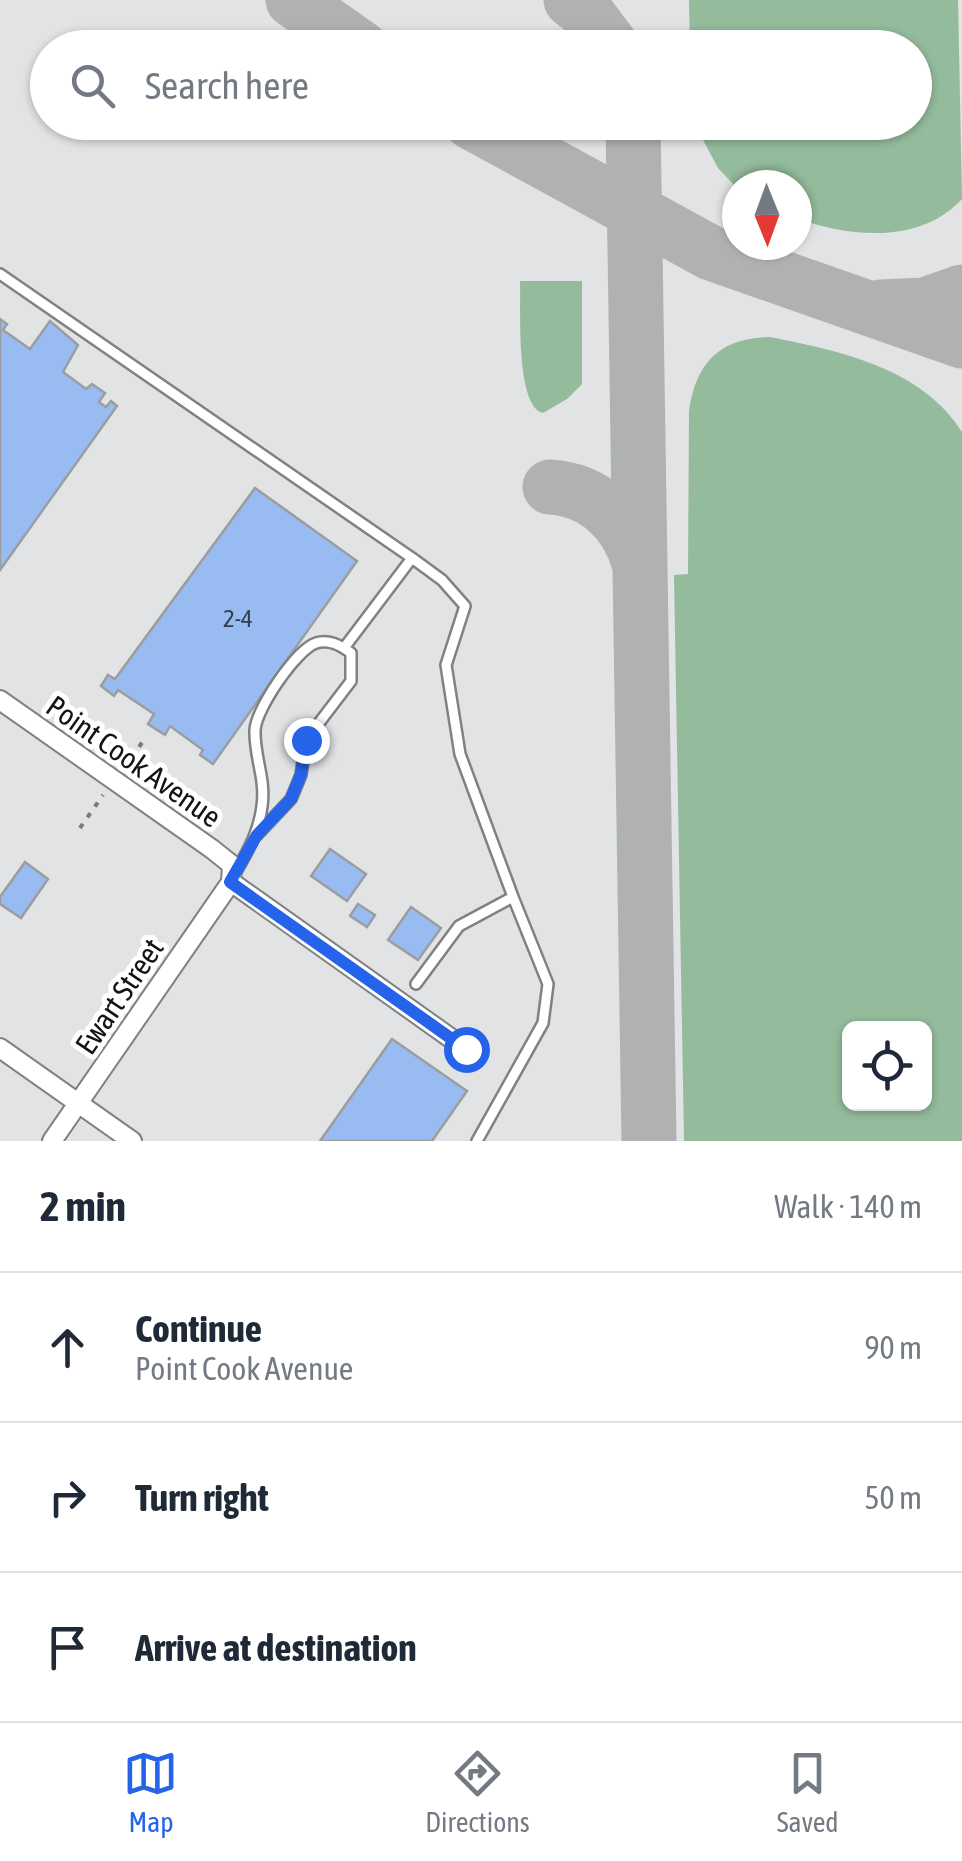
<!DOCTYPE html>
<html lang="en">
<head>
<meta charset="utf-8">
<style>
	:root { --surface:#fff; --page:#f6f6f7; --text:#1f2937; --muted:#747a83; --line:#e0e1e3; --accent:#2563eb }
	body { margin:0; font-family:"Asap Condensed",sans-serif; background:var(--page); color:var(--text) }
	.controls { position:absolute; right:30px; bottom:30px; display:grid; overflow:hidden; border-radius:15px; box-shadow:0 2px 8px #0004 }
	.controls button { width:90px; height:90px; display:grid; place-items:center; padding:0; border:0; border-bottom:2px solid var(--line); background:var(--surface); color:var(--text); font:50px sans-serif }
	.compass { position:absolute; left:722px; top:170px; width:90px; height:90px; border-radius:50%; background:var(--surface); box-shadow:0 2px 8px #0004; rotate:179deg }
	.stop { position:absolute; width:30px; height:30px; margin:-22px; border:8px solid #2563eb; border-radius:50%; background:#fff }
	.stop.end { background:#2563eb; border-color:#fff; box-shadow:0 2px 10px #0008 }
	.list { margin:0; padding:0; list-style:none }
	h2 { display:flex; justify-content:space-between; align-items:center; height:130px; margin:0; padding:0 40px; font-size:42px }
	h2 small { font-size:32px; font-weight:400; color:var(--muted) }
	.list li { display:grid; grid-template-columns:65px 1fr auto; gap:30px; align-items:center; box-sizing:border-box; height:150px; padding:0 40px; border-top:2px solid var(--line) }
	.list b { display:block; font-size:38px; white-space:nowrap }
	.list p { margin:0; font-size:32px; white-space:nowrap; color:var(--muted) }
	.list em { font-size:32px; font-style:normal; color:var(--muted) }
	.icon { flex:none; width:55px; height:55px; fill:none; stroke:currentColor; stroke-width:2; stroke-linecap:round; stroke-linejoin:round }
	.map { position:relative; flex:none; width:962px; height:1141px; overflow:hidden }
	.search { position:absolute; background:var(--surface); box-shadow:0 2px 8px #0004; left:30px; right:30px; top:30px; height:110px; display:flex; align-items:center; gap:25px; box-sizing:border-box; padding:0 35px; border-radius:55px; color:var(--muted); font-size:38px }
	.sheet { height:580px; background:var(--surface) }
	nav { display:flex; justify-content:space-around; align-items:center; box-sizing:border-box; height:140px; border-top:2px solid var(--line); background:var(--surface); font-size:28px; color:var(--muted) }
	nav a { display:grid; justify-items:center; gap:5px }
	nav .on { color:var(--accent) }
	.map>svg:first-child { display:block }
	.green { fill:#94bb9c; fill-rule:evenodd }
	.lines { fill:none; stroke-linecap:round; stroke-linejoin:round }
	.taxiway { stroke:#b0b1b3; stroke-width:55 }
	.building { fill:#98bbf1; stroke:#9c9d9f; stroke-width:2.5 }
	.lane-casing { stroke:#7f8183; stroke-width:14 }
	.street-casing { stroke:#7f8183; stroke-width:22 }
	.path { stroke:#787a7b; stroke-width:4; stroke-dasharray:5 8; stroke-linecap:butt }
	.lane { stroke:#fff; stroke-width:9 }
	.street { stroke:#fff; stroke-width:18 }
	.route { stroke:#2563eb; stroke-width:12 }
	.labels { text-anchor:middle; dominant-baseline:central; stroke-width:10; stroke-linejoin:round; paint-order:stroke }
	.number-label { font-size:25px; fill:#343d4b }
	.street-label { font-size:30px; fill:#121314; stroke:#fff }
</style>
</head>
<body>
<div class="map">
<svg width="962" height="1141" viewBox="0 0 962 1141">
	<rect width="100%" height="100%" fill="#e1e3e5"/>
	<path class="green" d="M689,0H958L962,199C921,244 850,238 797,218V185L735,186L718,168L694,123L914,122V48L690,47Z
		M520,281H582V384L567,399L543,413C515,406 521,307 520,281Z
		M770,337C840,351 922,368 962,432V1141H684L674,575L688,574L689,411C696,362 720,338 770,337ZM924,1028V1104H850V1028Z"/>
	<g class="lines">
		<path class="taxiway" d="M293,0L361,48
			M571,0L586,12L613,48
			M471,122L711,253L962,341
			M633,122L649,1141
			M881,307L925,305L962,292
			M550,487C595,490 627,520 639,563"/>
	</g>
	<path class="building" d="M0,319L7,324L3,330L30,349L50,321L78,345L63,372L86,389L92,384L105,393L99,402L106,407L111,401L117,406L0,570Z
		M255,488L357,561L213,764L200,755L203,750L170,726L165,735L148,724L154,714L118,690L114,696L101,686L108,675L115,679Z
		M330,849L366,874L347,901L311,876Z
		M25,862L48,879L21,918L0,904V897Z
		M358,904L375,915L367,927L350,916Z
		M411,907L441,928L418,960L388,940Z
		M392,1039L467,1091L432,1141H320Z"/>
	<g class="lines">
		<g class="lane-casing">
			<path id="lane" d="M0,274L412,558L442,580L465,606L446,665L460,754L513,897
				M344,648L412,558
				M237,870C249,849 259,831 262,806C266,779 254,756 255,730C256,709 296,650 316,643C329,639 340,645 351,653V681L306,740L301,775L291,799L257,835
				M416,984L459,926L513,897L548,984L543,1023L477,1141"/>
		</g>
		<g class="street-casing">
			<path id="street" d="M0,700L212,849L232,865L231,882L466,1049
				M0,1048L132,1141
				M52,1141L231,882"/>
		</g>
		<path class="path" d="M124,768L146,737
			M80,828L103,795"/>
		<use href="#lane" class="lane"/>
		<use href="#street" class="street"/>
	</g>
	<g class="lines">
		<path class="route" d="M306,740L301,774L291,799L257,835L230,882L466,1049"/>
	</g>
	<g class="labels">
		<g class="number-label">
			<text x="238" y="618">2-4</text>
		</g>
		<g class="street-label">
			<text transform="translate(134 761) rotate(35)">Point Cook Avenue</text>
			<text transform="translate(119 996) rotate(-56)">Ewart Street</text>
		</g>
	</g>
</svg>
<div class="controls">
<button><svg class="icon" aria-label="locate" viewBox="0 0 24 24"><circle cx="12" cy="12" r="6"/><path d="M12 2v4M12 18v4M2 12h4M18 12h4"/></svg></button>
</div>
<svg class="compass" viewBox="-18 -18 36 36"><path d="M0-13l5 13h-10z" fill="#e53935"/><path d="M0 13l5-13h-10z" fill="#747a83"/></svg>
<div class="stop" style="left:466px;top:1049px"></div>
<div class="stop end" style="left:306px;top:740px"></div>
<div class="search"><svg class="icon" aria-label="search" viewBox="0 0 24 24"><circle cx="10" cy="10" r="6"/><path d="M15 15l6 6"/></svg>Search here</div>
</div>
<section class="sheet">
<h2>2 min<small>Walk · 140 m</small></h2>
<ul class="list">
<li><svg class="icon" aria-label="ahead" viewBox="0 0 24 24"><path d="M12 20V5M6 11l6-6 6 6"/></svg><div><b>Continue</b><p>Point Cook Avenue</p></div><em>90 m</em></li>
<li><svg class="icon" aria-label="right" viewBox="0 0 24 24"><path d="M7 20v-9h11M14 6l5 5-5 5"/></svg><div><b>Turn right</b></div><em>50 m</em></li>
<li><svg class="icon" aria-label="arrive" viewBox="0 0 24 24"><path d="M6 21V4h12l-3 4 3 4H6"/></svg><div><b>Arrive at destination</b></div></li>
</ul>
</section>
<nav>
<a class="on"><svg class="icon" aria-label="map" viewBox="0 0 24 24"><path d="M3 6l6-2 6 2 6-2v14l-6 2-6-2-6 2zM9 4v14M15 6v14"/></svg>Map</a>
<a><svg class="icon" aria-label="directions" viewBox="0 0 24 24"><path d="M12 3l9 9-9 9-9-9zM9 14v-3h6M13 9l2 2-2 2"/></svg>Directions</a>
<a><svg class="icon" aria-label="saved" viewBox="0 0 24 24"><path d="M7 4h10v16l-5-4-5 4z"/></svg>Saved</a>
</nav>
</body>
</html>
